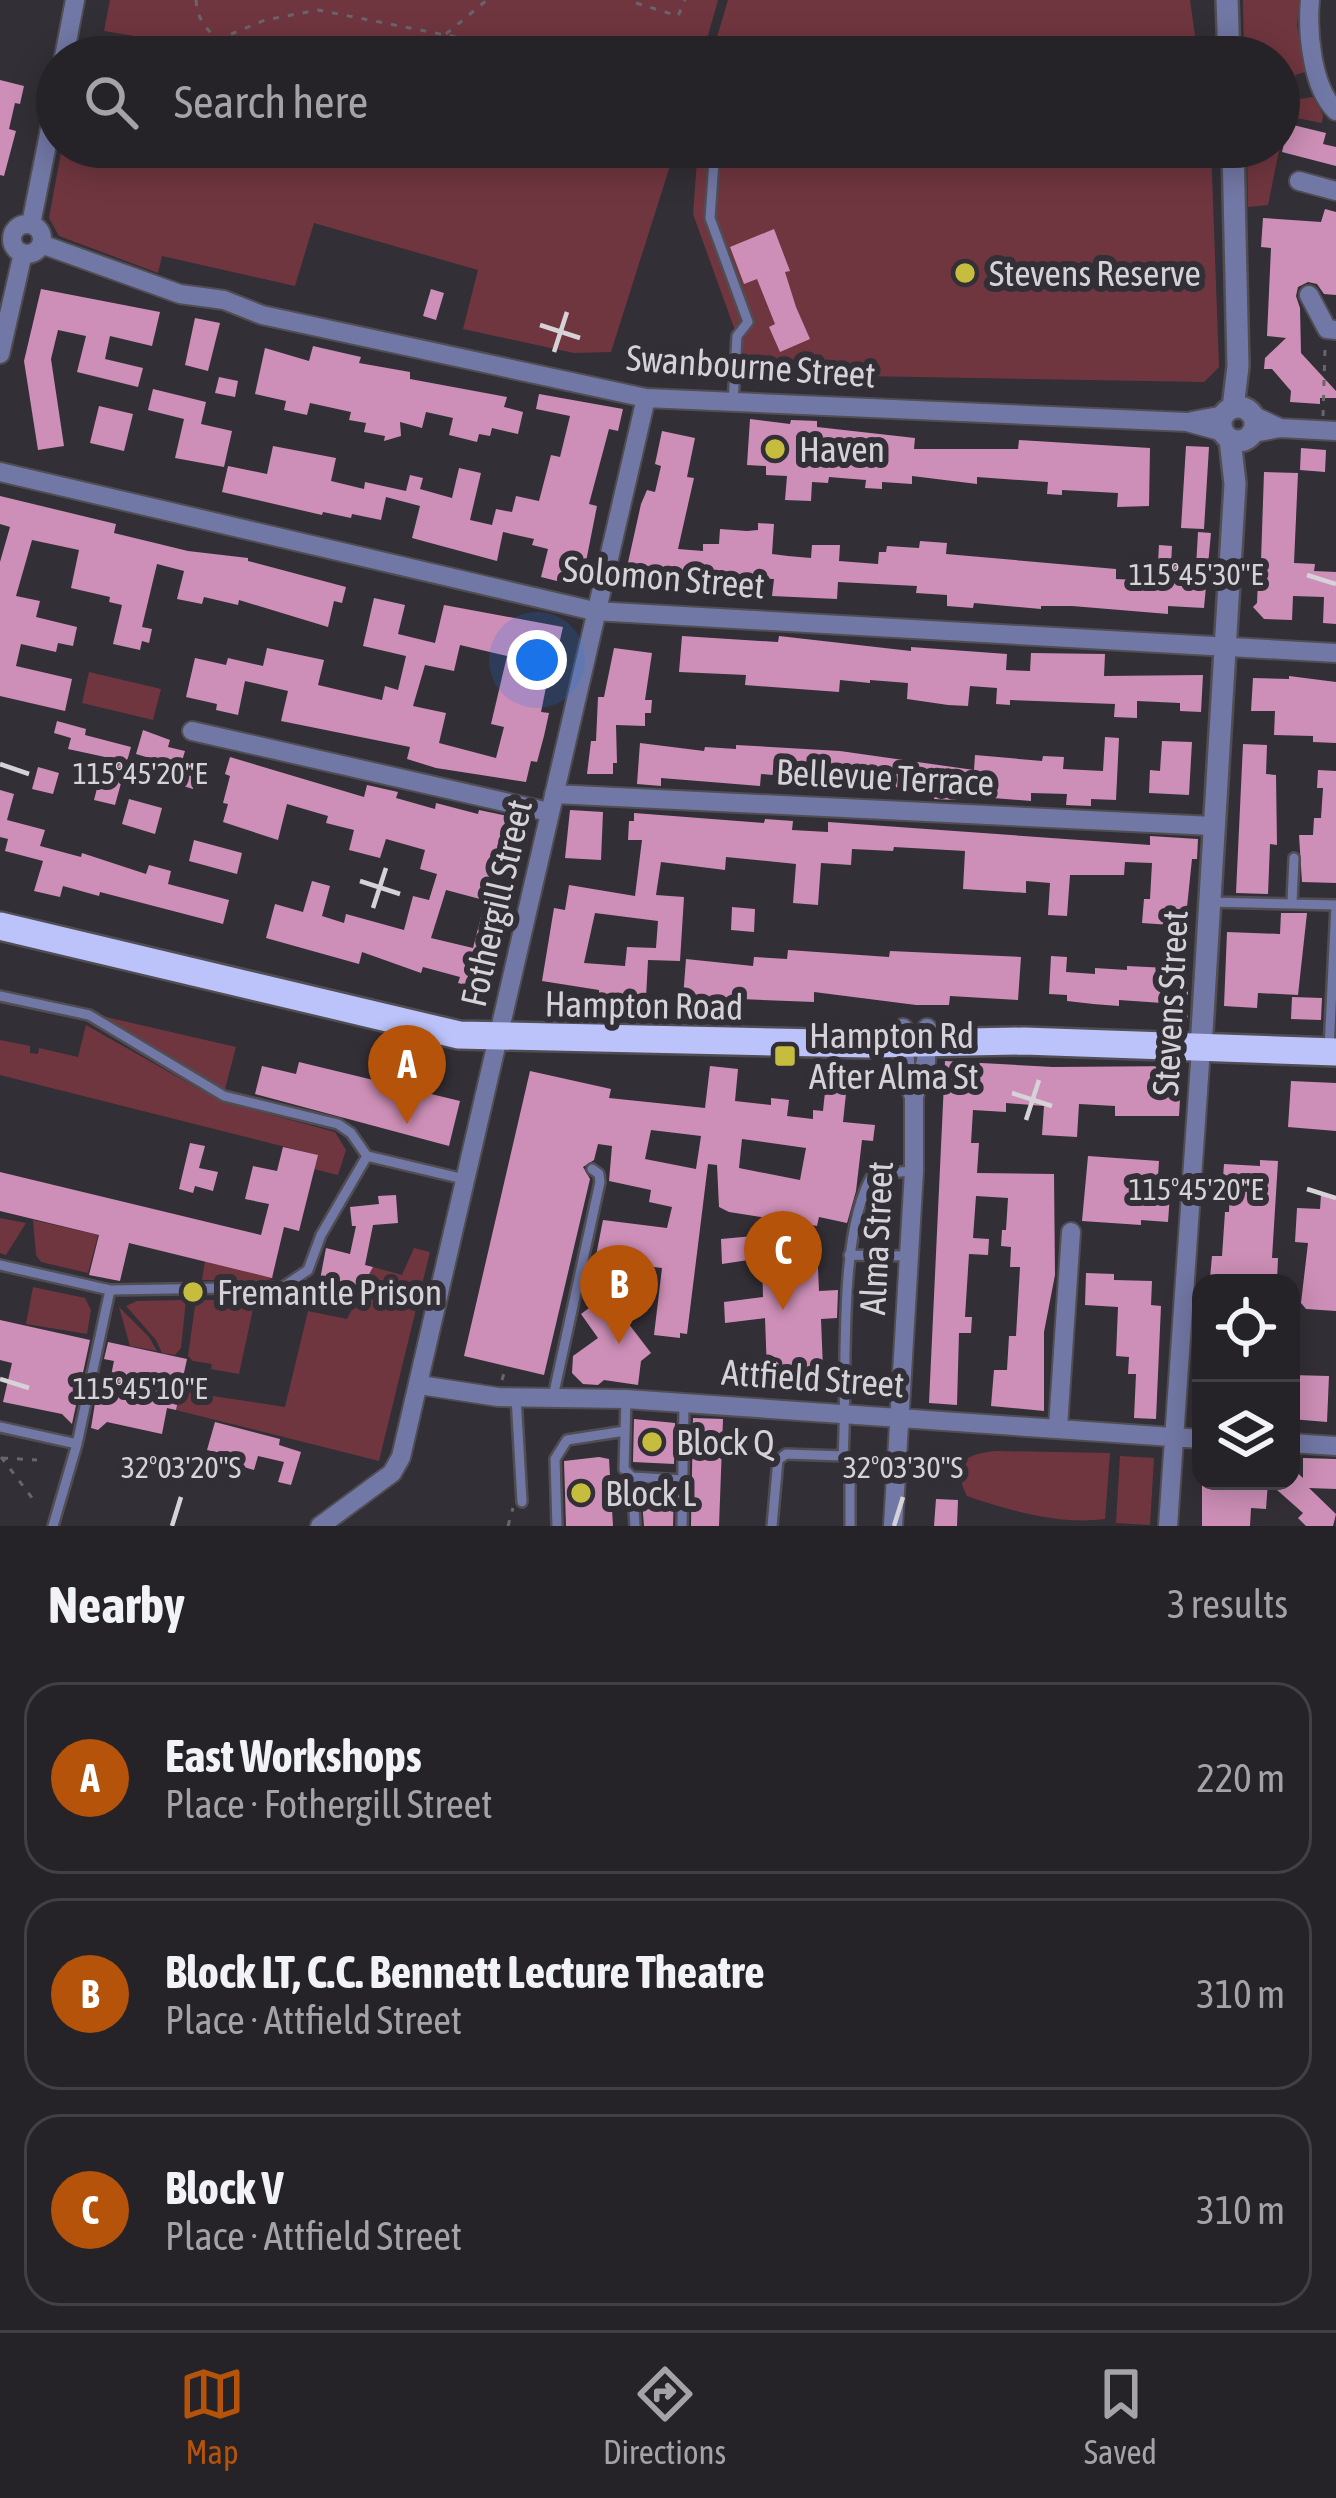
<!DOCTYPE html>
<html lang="en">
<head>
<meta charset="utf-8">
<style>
	:root { --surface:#262328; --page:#2e2b30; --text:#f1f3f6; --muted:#a4a4a8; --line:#424045; --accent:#b45309 }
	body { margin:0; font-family:"Asap Condensed",sans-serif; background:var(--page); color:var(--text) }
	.controls { position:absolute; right:36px; bottom:36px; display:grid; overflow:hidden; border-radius:24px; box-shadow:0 6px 30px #0003 }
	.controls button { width:108px; height:108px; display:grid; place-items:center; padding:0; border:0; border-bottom:3px solid var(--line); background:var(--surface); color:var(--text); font:60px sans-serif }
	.you { position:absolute; left:537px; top:660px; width:42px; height:42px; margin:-30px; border:9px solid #fff; border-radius:50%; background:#1a73e8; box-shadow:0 0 0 18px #1a73e833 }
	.badge { display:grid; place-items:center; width:78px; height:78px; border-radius:50%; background:var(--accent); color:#fff; font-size:39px; font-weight:700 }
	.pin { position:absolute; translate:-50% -99px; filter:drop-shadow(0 3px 6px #0008) }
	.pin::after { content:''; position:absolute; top:63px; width:42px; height:36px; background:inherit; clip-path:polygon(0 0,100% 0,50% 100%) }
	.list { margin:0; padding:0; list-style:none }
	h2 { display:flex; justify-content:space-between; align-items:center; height:156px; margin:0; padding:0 48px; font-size:51px }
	h2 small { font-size:39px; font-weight:400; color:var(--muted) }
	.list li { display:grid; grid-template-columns:78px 1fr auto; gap:36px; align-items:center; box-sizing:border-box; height:192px; margin:0 24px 24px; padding:0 24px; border:3px solid var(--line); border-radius:36px }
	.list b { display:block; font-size:45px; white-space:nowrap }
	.list p { margin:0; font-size:39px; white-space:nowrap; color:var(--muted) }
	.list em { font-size:39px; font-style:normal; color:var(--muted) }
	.icon { flex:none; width:66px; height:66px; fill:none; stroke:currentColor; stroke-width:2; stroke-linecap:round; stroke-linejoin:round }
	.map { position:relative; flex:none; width:1336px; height:1526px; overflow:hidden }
	.search { position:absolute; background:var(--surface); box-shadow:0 6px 30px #0003; left:36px; right:36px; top:36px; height:132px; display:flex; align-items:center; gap:30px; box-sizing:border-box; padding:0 42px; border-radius:66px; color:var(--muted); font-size:45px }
	.sheet { height:804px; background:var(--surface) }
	nav { display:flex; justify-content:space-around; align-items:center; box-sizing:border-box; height:168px; border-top:3px solid var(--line); background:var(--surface); font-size:33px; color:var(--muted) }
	nav a { display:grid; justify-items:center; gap:6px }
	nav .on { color:var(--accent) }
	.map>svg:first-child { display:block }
	.green { fill:#70363f }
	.building { fill:#cd8fb7; fill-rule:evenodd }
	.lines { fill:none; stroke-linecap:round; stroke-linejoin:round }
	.service-casing { stroke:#504d53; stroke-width:14 }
	.minor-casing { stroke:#504d53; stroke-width:22 }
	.tertiary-casing { stroke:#504d53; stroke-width:26 }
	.primary-casing { stroke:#504d53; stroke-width:32 }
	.path { stroke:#69656c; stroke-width:3; stroke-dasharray:6 9; stroke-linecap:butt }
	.service { stroke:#7278a5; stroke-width:9 }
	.minor { stroke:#7278a5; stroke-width:18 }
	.tertiary { stroke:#7278a5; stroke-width:21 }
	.primary { stroke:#bbc3fa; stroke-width:27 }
	.ticks { fill:none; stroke:#d6d3d8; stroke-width:4.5 }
	.poi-dot { fill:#c6bc3d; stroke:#332f36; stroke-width:4.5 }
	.labels { text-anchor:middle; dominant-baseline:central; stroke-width:12; stroke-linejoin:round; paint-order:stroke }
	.poi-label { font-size:36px; fill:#d6d3d8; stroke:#332f36; text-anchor:start }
	.street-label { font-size:36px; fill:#d6d3d8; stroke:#332f36 }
	.ticks-label { font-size:30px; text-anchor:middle; fill:#d6d3d8; stroke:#332f36; stroke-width:12; stroke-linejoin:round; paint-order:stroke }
</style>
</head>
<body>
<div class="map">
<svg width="1336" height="1526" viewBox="0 0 1336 1526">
	<rect width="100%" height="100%" fill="#332f36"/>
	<path class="green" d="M110,0H718L702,57H208L134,36L104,31Z
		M728,0H1190L1198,57H711Z
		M1243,0H1300L1297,25L1305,72L1295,75L1300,99L1313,97L1323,115L1322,123L1286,116L1268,205L1248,207L1247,147H1279V57H1244Z
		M62,147H112L181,165L186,147H676L611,352L574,353L463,329L478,270L314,223L295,286L162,256L158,273L59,236L49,218Z
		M698,147H1211L1219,367L1204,382L742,374L737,336L693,214Z
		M89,672L161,689L153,720L82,703Z
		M93,1014L236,1047L225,1089L224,1091Z
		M86,1025L220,1101L335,1132L346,1150L338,1175L314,1169L317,1155L0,1075V1040L30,1046V1053L38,1054L39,1048L78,1057Z
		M0,1218L26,1223L6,1255L0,1253Z
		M33,1220L98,1235L88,1273L41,1262L36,1255Z
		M414,1248L430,1252L379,1461L176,1410L180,1391L285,1407L308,1311L347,1319L373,1267L402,1275Z
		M205,1261L274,1277L267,1281L202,1280Z
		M33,1287L85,1298L91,1310L87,1334L26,1324Z
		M186,1300L181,1348L175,1355L162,1353L156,1340L126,1306L137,1301Z
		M203,1300H255L239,1374L211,1369L212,1364L193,1361L188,1356L195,1306Z
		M119,1307L149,1337L157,1351L130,1346Z
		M996,1451L1110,1453L1105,1519C1059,1525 1011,1511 967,1496C951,1463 964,1454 996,1451Z
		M1120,1456L1154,1458L1150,1525L1116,1523Z"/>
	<path class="building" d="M0,80L24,86L20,104L15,103L9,129L16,131L4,176L0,175Z
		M1289,124L1326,133L1323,144L1336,147V166L1282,152Z
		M1325,209L1336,212V295L1324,294L1317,284L1308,282L1298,287L1296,296L1300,308L1301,353L1336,391V398H1320V404L1290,402L1291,391L1272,369H1264L1265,358L1286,338L1267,336L1271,248L1261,247L1263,218L1321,222Z
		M774,229L790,271L785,272L796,307L810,339L780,352L769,327L775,324L757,279L744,284L730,247Z
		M41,289L160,312L152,346L110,336L105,359L143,368L138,387L77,372L86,336L58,330L51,359L64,446L38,450L24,361Z
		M431,289L444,293L436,320L423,316Z
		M195,318L220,323L208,371L185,365Z
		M313,346L361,357L359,363L410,372V379L507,397L504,407L523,412L518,434L492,428L490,436L479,434L477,442L449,435L453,418L426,412L422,428L400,422L401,436L384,441L385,436L364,432L366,423L349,420L351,412L310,403L307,415L284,410L286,401L255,394L265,348L309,361Z
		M219,377L238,381L235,397L215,393Z
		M153,389L206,402L201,424L232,431L224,467L175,458L184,419L148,410Z
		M539,394L623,409L618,431L609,429L589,504L597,506L581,587L541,577L548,549L532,545L534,539L503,532L497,561L412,538L420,506L386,497L381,520L352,514L351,518L323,512L322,515L222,492L228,466L267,474L273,446L336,458L331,481L364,489L365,482L406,491L410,475L423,478L420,489L452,498L459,468L481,473L470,520L492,525L496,509L512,512L516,496L539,501L551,455L560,457L570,416L536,409Z
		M99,406L133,414L124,451L90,443Z
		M750,419L790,424L791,420L817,421V427L915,438L914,449H1018L1019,440L1150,448L1149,506L1117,507L1118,493L1062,490V495L1047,494L1048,482L977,477V484L912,476V484L882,482V489L865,488L866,480L829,477L828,483L812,482L811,501L785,500L787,476L766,475V466L747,465Z
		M662,431L695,438L687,477L694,478L678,549L703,551V544H719L720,529L747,531L758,530V523L774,524L772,554L788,556L811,558L812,545H840L839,561L878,564L879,552H886L887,546L919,548L920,541L947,543L946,554L1116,569V579L1157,581L1159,545L1172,546L1171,565L1196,567L1198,532L1211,533L1204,608L1168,606V614L1072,606H1041V609L974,603L973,608L947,606V595L916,593L917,586L838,582L837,599L772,596L774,579L734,577L733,584L655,582L652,591L623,585L641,504L647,490L655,492L661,466L655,464Z
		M1186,446L1209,447L1204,529L1181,528Z
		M1301,448L1326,450L1325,472L1300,470Z
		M1264,472L1298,473L1294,563L1315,564L1314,571L1336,572V624L1323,623L1324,597L1293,596L1292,620L1264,619L1253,607L1257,603L1258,580L1256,575L1250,574L1251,561H1261Z
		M0,496L116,524L114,533L188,551L248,558V561L346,587L342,603L334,601L328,627L239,600L238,605L204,597L202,604L177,599L184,571L157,564L142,627L152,629L149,643L142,641L140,650L113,644L122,605L109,602L110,597L71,588L79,550L32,540L16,596L40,601L36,617L77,627L73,646L58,643L56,652L21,644L16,666L72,679L65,711L0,696V562L10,527L0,524Z
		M374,598L405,605L398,634L435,643L444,605L563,627L558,649L554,648L541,712L549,713L544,736L537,762L531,761L526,782L436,768L407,759L410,747L281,721L288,691L245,681L238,715L216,710L217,704L186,697L195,658L226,665L228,658L263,666L267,648L324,660L318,685L382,700L385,686L398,690L406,656L363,646ZM460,645L507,656L491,724L504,727L496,758L439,743L446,713L413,706L425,665L454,671Z
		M682,636L778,642L779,636L911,651V647L1007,654L1006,670L1030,671L1031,653L1105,654L1104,676L1203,675L1201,712L1180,711V703L1137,701V718L1114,717L1115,704L1010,700V705L996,704L997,688L970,686L968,706L948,705L907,699L908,683L870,680V683L840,680L839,692L745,685L746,675L679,672Z
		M614,648L652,653L645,700H652L651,713H645V726L616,725L617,763H613V774H587L591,741H596L598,697H604Z
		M1289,676L1336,682V743L1313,742V736L1274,735L1275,711H1251L1253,678L1289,679Z
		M57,721L86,729L85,735L131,747L115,805L94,800L105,757L68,749L71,738L54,733Z
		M143,730L170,740L168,747L185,751L182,761L199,765L193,789L170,782L171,777L159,774L161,767L152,764L153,759L136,754Z
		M1105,737L1119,738L1116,800L1091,799V806L1066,805L1067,794L1031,793V801L956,795V800L934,799V794L906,788L865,785V792L837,790L838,781L761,774L760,786L661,778V786L637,784L640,743L704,751L705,747L736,749V745L840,751L974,770L975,755L1042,761L1043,756L1064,757L1063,769L1103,771Z
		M1162,741L1192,742L1189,795L1149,793L1150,770L1160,771Z
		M1243,744L1267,745L1266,774L1276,775L1277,845L1270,844L1268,894L1236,893Z
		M230,757L364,797L367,785L398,792L396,798L435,809L436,803L478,814L479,810L512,817L503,850L511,852L495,903L446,890L431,938L473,948L484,905L508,912L485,990L458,983L460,977L423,967L421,973L362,952L359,964L266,938L275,904L303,912L312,881L330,886L322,916L344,923L346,914L404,930L413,896L429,900L437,874L420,869L425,850L386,839L380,858L349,850L354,830L326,823L328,816L287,804L278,840L223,822L228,804L223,803L230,776L225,774Z
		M38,767L59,773L53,794L32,789Z
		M1318,770L1336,771V883L1302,882L1299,835H1313L1314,818H1321L1323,788H1317Z
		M0,790L14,794L7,820L45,830L40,846L81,857L82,853L146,874L149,865L171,871L168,884L229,900L223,924L100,892L99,896L63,886L60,897L34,891L43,861L5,851L8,839L0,837Z
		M129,799L162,808L155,834L122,824Z
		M570,810L603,812L601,860L565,858Z
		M634,813L764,823L765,819L793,821L792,830L828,832V822L1150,845V836L1198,839L1197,859H1192L1185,926L1142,923L1144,899H1150L1152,863L1125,862L1124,875H1070L1067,916L1048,915L1050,883L1026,881V893L963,889L965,851L894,847L893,851L852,849L851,865L821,863L818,905L793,903L796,864L726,857L725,870L661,862L656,895L684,897L680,961L648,960L646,998H599V990L542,981L554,908L565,910L569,885L635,896L642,840H628L629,821H634ZM595,913L658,921L656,948L627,947L625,966L584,963Z
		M194,840L242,853L237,874L189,861Z
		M732,907L755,909L754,932L731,930Z
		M1281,913H1307L1298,995L1258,993L1257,1008L1224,1006L1227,932L1280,934Z
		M788,950L889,957L890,951L1021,957L1018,1000L950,996L949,1005H916L814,992V1002L740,999V1003L683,998L686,959L753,966L754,957L787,959Z
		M1051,956L1067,957L1066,972L1095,974V968L1127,970V966L1188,969V1021L1172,1023V1010L1161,1009L1162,1003L1119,1000V1006L1093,1004L1067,1001V995L1049,994Z
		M1292,997L1322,998L1321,1020L1291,1019Z
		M945,1061L1053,1067L1182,1066L1179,1116H1115V1106L1079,1104L1077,1137L1042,1135L1044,1106L1006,1103V1112L973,1110L971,1143H979L977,1173L1054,1174L1055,1275L1044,1332V1411L991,1406L994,1370H1007L1009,1336H1016L1020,1267H1010L1011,1247L1001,1246L1002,1230H1006L1008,1198L976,1196L973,1238L989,1239L988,1255L969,1254L965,1317H972L971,1333H959L957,1405L929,1403Z
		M299,1062L460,1101L449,1146L255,1094L262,1066L296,1074Z
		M710,1066L738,1069L735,1101L771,1105V1098L789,1100L787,1116L813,1119V1110L823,1111L826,1082L847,1084L843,1122L875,1125L873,1141L862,1140L856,1191L847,1223L819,1217L817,1226L729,1212L719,1207L717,1165L708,1164L687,1334L680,1333V1338L654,1335L662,1268L619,1263L617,1275L602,1289L651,1353L641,1361L638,1385L604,1380L598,1385L583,1384L572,1373L573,1356L598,1338L581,1314L597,1302L592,1276L603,1220L667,1228L672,1207L649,1202L651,1190L609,1181L612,1146L598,1144L594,1160L583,1167L590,1179L544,1375L464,1356L530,1071L611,1089L609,1098L705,1108ZM651,1130L701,1136L696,1169L645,1159ZM742,1139L806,1148L800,1180L739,1168Z
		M1291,1081L1336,1083V1131L1288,1127Z
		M190,1143L205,1146L199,1168L218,1172L213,1191L195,1186L193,1193L179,1189Z
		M283,1147L318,1155L299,1231L284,1227L272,1278L129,1243L120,1281L89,1275L99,1235L0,1211V1172L261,1235L269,1204L245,1199L253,1166L277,1171Z
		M1088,1156L1159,1161L1157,1193L1170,1194L1168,1222L1141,1220V1225L1082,1221Z
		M1260,1160L1278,1161L1272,1258H1278L1277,1281L1210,1278L1212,1256H1222L1225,1212H1229L1230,1188H1226V1179L1223,1178L1224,1164L1260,1166Z
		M396,1195L398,1223L373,1225L365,1265L373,1267L359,1293L319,1285L326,1248L350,1254L356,1226H352L350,1207L379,1204L378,1196Z
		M1321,1195L1336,1196V1311L1306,1309L1301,1303L1308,1243L1295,1242L1297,1208L1320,1209Z
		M816,1230L812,1246H817L819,1291L838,1290L837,1318L821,1319L823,1369L809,1370L810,1382L782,1383V1371L767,1372L765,1318L725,1323L724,1302L763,1297L762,1258L722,1264L721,1239Z
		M1086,1273L1114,1274V1280L1152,1281L1151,1305L1161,1306L1156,1419L1134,1418L1136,1374H1128L1129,1357L1116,1356L1118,1307L1085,1305Z
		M0,1320L90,1340L72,1424L62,1414L3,1402L12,1363L0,1360Z
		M108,1342L187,1359L176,1410L167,1408L162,1434L107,1422L98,1430L91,1428L95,1403L105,1405L114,1361L104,1359Z
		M1291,1375L1329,1376L1327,1422L1291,1419Z
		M693,1418L723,1419L719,1526H691Z
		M634,1419L675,1423L674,1464L633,1462Z
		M215,1422L280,1439L279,1445L301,1452L291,1485L278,1482L284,1462L258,1456L254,1470L230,1463L231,1456L207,1450Z
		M599,1457L609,1459L613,1526H566L564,1461Z
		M1303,1458L1336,1459V1489L1309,1488L1336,1514L1333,1526H1306L1298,1518L1303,1513L1268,1482L1266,1509L1251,1508L1250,1526H1202V1481H1291V1467L1303,1478Z
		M647,1492H674L673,1526H644L642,1501H647Z
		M936,1499L958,1500L957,1526H934Z"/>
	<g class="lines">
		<g class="service-casing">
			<path id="service" d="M715,147L710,218L748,322L737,336L733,403
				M1209,902L1336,905L1329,1049
				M1292,902L1294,858
				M0,996L89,1015L224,1096L338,1124L351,1133L367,1156
				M849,1255L909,1256
				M0,1265L110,1290L283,1287L308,1270L321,1235L367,1156L468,1180
				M516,1396L522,1502
				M553,1397L600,1182L599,1174L592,1169
				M626,1399L624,1469L632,1477L683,1480
				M0,1427L77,1444
				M632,1477L635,1526
				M53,1526L77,1444L110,1290
				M557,1526L555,1459L567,1440L625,1431
				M682,1526L684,1405
				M772,1526L778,1460L786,1454L843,1456
				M850,1526V1460L843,1456C848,1381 836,1235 873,1174L914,1171"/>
		</g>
		<g class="minor-casing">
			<path id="minor" d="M1310,0C1307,33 1312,88 1336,111
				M64,57L75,0
				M1299,181L1336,191
				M12 239a15 15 0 1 1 30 0a15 15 0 1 1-30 0Z
				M31,224L57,94
				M41,244L180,294L224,300L262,315L646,398L1187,422L1223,432
				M1309,295L1327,329L1336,330
				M0,354L23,253
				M1252,415L1280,428
				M1192,421L1224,415
				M1253,433L1280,428L1336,431
				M0,472L594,611L1336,653
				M192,731L549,812
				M554,794L1213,826
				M903,1028L906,1080L914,1096
				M420,1385L498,1397L626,1399L1201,1439
				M1058,1427L1071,1232
				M1291,1443L1336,1446
				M320,1526L392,1473L401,1457L646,398
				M893,1526L914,1171V1096L926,1062L927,1028
				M1168,1526L1201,1048"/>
		</g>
		<g class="tertiary-casing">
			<path id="tertiary" d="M1227,0L1229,57
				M1233,147L1238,366L1233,408
				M1221 424a17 17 0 1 1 34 0a17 17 0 1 1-34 0Z
				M1201,1048L1235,484L1230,439"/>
		</g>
		<g class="primary-casing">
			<path id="primary" d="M0,926L459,1035L867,1044L1024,1041L1336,1052"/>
		</g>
		<path class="path" d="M196,0C197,17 205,30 219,39L265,20L318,10L471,40L505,54
			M636,3L678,16L685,0
			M446,34L487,0
			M1323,416L1325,349
			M502,1380L506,1366
			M1,1457L33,1499
			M2,1458L37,1460
			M508,1526L513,1508"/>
		<use href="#service" class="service"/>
		<use href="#minor" class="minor"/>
		<use href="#tertiary" class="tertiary"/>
		<use href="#primary" class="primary"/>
	</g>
	<path class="ticks" d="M540,325L580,338M554,352L567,312M1307,575L1336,584M0,764L29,774M360,881L400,894M373,908L386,868M1012,1093L1052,1106M1026,1120L1039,1080M1307,1189L1336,1198M0,1379L29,1388M172,1526L181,1497M894,1526L903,1497"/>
	<g class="poi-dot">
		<circle cx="965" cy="273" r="12"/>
		<circle cx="775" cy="449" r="12"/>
		<rect x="773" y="1044" width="24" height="24" rx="6"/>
		<circle cx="193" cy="1292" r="12"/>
		<circle cx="652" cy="1442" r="12"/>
		<circle cx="581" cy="1493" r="12"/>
	</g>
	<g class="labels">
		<g class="poi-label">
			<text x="989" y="273">Stevens Reserve</text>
			<text x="799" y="449">Haven</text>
			<text x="809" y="1035">Hampton Rd<tspan x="809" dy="41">After Alma St</tspan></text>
			<text x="217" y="1292">Fremantle Prison</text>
			<text x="676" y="1442">Block Q</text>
			<text x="605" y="1493">Block L</text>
		</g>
		<g class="street-label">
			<text transform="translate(751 366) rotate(4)">Swanbourne Street</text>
			<text transform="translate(664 577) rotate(5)">Solomon Street</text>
			<text transform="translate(885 777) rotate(3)">Bellevue Terrace</text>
			<text transform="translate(496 903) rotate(-77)">Fothergill Street</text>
			<text transform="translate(1170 1003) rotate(-87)">Stevens Street</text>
			<text transform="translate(644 1005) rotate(1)">Hampton Road</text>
			<text transform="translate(876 1238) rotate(-87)">Alma Street</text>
			<text transform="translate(813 1378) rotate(4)">Attfield Street</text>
		</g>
	</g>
	<g class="ticks-label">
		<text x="1196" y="585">115°45'30"E</text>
		<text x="140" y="784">115°45'20"E</text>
		<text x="1196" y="1200">115°45'20"E</text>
		<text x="140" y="1399">115°45'10"E</text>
		<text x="181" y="1478">32°03'20"S</text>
		<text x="903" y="1478">32°03'30"S</text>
	</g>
</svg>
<div class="controls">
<button><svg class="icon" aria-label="locate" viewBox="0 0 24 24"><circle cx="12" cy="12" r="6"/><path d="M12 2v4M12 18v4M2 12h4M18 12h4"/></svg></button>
<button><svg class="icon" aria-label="layers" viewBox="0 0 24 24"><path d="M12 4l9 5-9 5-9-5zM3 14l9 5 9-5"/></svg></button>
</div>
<div class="you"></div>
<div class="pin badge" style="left:407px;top:1124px">A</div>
<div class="pin badge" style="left:619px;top:1344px">B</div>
<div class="pin badge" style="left:783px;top:1310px">C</div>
<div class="search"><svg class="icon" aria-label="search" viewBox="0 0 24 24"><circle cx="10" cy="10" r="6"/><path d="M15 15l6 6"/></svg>Search here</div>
</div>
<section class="sheet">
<h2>Nearby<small>3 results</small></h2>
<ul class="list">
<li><span class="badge">A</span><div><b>East Workshops</b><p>Place · Fothergill Street</p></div><em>220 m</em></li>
<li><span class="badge">B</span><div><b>Block LT, C.C. Bennett Lecture Theatre</b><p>Place · Attfield Street</p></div><em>310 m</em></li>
<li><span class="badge">C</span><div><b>Block V</b><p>Place · Attfield Street</p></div><em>310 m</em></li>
</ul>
</section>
<nav>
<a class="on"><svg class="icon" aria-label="map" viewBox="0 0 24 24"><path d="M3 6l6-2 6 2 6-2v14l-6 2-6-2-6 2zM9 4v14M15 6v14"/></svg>Map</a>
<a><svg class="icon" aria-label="directions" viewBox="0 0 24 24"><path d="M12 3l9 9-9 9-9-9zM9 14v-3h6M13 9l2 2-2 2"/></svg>Directions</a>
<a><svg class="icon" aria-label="saved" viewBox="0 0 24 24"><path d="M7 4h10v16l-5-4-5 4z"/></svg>Saved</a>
</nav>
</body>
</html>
